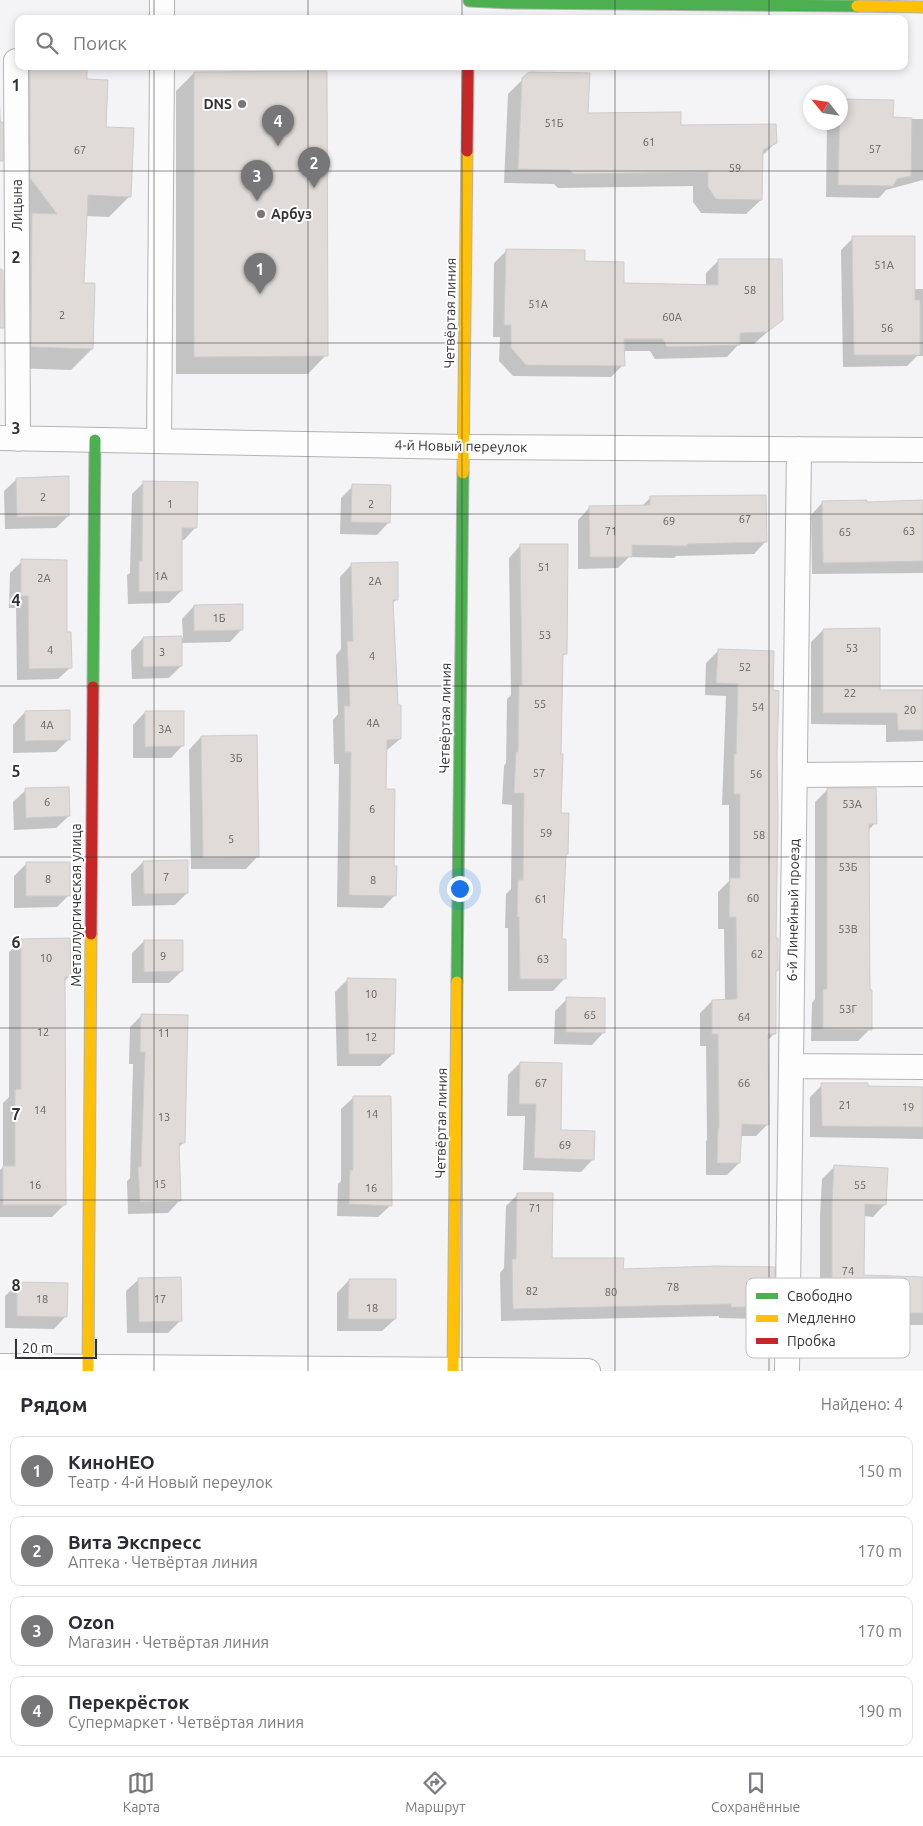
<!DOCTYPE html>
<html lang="ru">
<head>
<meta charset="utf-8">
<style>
	:root { --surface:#fff; --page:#f7f7f7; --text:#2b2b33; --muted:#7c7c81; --line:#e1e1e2; --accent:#777779 }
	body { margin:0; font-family:Ubuntu,sans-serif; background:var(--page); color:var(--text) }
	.compass { position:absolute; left:803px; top:85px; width:45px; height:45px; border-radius:50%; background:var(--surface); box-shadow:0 2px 8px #0003; rotate:300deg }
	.scale { position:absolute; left:15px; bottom:12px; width:82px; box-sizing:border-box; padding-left:5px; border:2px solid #333335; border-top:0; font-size:14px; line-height:18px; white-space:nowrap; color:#333335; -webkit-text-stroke:4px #fff; paint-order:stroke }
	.you { position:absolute; left:459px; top:888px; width:18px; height:18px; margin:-12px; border:4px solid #fff; border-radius:50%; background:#1a73e8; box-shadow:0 0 0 8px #1a73e833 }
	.badge { display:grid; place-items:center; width:32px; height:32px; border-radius:50%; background:var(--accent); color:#fff; font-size:16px; font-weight:700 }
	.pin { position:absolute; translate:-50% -41px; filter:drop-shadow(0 1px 2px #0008) }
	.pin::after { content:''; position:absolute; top:26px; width:18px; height:15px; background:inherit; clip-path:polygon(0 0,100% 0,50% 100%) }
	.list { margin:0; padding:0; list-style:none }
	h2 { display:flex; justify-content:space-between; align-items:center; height:65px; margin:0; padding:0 20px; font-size:21px }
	h2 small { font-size:16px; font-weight:400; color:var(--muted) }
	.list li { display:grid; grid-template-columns:32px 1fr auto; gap:15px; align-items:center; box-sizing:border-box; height:70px; margin:0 10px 10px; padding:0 10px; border:1px solid var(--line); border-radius:10px }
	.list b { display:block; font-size:19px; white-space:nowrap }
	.list p { margin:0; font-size:16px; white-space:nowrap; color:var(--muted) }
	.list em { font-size:16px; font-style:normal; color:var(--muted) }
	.icon { flex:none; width:28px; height:28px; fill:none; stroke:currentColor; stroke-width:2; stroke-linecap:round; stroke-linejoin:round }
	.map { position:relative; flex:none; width:923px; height:1371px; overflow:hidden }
	.search { position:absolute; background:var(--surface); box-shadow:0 2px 8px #0003; left:15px; right:15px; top:15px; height:55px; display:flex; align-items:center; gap:12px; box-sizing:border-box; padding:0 18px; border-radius:10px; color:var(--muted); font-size:19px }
	.sheet { height:385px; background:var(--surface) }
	nav { display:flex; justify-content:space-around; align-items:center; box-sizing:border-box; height:70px; border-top:1px solid var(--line); background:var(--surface); font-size:14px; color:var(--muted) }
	nav a { display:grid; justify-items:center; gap:2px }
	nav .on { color:var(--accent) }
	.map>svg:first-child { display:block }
	.shadow { fill:#0003 }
	.building { fill:#e0dbd8; stroke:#cdcccd }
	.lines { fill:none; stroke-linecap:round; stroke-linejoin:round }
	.street-casing { stroke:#b3b3b4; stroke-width:26 }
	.fast-casing { stroke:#b3b3b4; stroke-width:13 }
	.slow-casing { stroke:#b3b3b4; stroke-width:13 }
	.jam-casing { stroke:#b3b3b4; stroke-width:13 }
	.street { stroke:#fdfdfe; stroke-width:24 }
	.fast { stroke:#4caf50; stroke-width:11 }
	.slow { stroke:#ffc107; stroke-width:11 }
	.jam { stroke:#c62828; stroke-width:11 }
	.grid { fill:none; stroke:#333335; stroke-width:1; stroke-opacity:0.55 }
	.poi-dot { fill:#777779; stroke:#fff; stroke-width:2 }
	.labels { text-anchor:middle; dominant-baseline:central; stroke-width:4; stroke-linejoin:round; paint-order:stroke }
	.number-label { font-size:11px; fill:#616060 }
	.poi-label { font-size:14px; font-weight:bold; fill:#333335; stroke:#fff; text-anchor:end }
	.street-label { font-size:14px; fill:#333335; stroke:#fff }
	.key { fill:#fff; stroke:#c2c2c2; stroke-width:1 }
	.key-label { font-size:14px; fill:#333335 }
	.grid-label { font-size:16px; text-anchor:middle; font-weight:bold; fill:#333335; stroke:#fff; stroke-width:4; stroke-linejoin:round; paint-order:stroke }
</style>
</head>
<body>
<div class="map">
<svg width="923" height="1371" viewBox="0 0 923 1371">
	<rect width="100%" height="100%" fill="#f4f4f6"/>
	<path class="shadow" d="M30,69L105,128L130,196L109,217L86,216L83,284L92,349L71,370L11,368L9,90Z
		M194,73L326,355L308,374H176V91Z
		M523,79L587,114L680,126L775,143L762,156L761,200L746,214L701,213L693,202V186L558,188L554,184L504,183L508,94Z
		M0,102L2,160L0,162Z
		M892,119H923V180L886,190L879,198L826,197L827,122Z
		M853,238L914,289H923V356H917L907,366L843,367L841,250Z
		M506,251L584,262L623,285L706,286V273L718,261L782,319L754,344H739L727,357L655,359L650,351H623V365L611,377L513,376L499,361L500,337H493L494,263Z
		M17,479L68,516L56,528L5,529L4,491Z
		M144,482L196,527L184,540H181V591L169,603L128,604L127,575L130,573L132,494Z
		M353,486L389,522L377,535L340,534L341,498Z
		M651,497L766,541L754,554L676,556L674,558L629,557L618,568L578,569V520L590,507L642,506Z
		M823,502H923V573L812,574L811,515Z
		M521,545L566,653L562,657L559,814L561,940L565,978L553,991H508V928H505L506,894L511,889L512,805L502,804L504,766L506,763L507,699L511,695L509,558Z
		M22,561L66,633L71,667L58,679L17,680L16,608H9L10,573Z
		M352,564L397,599L392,604L397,707L400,739L386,751L385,790L395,895L383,908L337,907L339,764H334L333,720L338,714L336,655L341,649L340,577Z
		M194,606L242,629L230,642L181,643V666L169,678L132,679L131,651L143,638H183L182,619Z
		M823,630L879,692L923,691V741L886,742V725L811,724V642Z
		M718,651L772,692L775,939L777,970L775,973V1033L767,1041L768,1124L756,1136H740L739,1163L727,1175H706V1141L707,1140L706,1046H700V1013L712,1001H725L724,929H718V892L729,881V805H722L726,696L705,695L706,663Z
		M25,712L69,739L56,752L13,753V725Z
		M145,712L183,745L171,758H133V725Z
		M201,737L258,856L246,869H191L189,750Z
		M26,790L69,816L56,828L14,830L13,802Z
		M827,790L875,823L868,831L870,1029L858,1041H811L812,1003L815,999V802Z
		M143,862L187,893L175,905L132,906L131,874Z
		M26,864L69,895L57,907L14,908V876Z
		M21,940L69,976L64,982L65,1204L52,1217H0V1170L3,1167V1103L9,1097V952Z
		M144,941L182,971L169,983H132V953Z
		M348,979L393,1054L380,1066H337L335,992Z
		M567,999L604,1032L592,1045L554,1044L555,1011Z
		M142,1015L184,1142L178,1148L180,1200L168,1213L128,1214L127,1181L130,1178L133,1064H129L130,1027Z
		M520,1063L559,1131L593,1159L581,1172L523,1170L525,1116H507L508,1075Z
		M822,1085L923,1088V1139L810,1137V1097Z
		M354,1097L391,1205L378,1217L337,1216L338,1184L341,1181V1109Z
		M834,1167L885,1204L873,1217L864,1216L863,1276L923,1278V1325H885L886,1312L820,1311V1216L822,1179Z
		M518,1194L550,1259L622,1270L773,1307L761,1319L719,1318V1316L501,1321L500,1273L504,1268L506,1206Z
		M139,1279L181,1320L168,1333H127L126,1291Z
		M349,1280L395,1319L382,1331H337V1293Z
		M18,1283L66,1316L54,1329L5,1328V1296Z"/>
	<path class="building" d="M30,68L87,69V79L108,80L106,127L134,128L131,197L88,195L84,283H95L93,349L31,347L32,213L57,214L30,178Z
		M327,71L328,356L194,357V72Z
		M529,72L590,73L588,113L681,112V125L776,124L777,143L763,150L762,200L716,199L708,187V172L574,174L569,170L518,169L522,78Z
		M840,99L894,100L893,117L912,118L911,176L897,179L893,186L838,185Z
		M0,122H3V161H0Z
		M852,236H915V300H920V355H854Z
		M506,249L585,250V261L624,262V283L718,285V259H782L783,320L767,332L740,333V345L667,347L663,339H624L625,366L526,365L511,348V325H504Z
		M0,269L3,270L4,328H0Z
		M69,476V516L17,517L16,478Z
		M143,481L198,482L197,528H182V591L139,592V561H142Z
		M352,484L391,485L390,523L351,522Z
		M766,495L767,542L687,544V546L632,545V557H590L589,506L650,505V496Z
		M867,500V502L923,500V561L823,563L822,501Z
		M520,544H568L567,654H563L561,754H563L561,813H569L568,854H566L562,939H566V979H520L519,917H517L518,880H523L524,793H514L516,752H518L519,685H522Z
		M21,559L67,560V632H71L72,668L29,669L28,596H21Z
		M398,562V600H393L398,705H401V739L387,740L386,789H395L394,866H397L396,896L349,895L351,752H345L344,706H350L347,641H353L351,563Z
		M243,604V630L194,631V605Z
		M880,628V690H923V730H898L897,713H823V629Z
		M182,636V666L143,667V637Z
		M718,649L774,651L773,690L779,691L777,754L778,817L776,938H778V971H776V1034H768L769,1125L742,1124L740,1163H717L718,1128H719L718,1034H712V1000L737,999L736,917H729L730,878H740V794H734V754H736L738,684L716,683Z
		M70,710V740L25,741V711Z
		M145,711H184V746L145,747Z
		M257,735L259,857L203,858L201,736Z
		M69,787L70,816L26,818L25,788Z
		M827,788H876L877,824H869L870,990H872V1030L823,1029V989H827Z
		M188,860V893L144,894L143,861Z
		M26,862H70V896H26Z
		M70,938L71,977H65L66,1205H3V1166H15V1090L21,1089V939Z
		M144,940H183V971L144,972Z
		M347,978L396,979L394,1054H349Z
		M566,997L605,998V1033L566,1032Z
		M141,1014L188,1015L185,1143H179L181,1201L140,1202L138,1167H141L145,1052H140Z
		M520,1062L562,1063L561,1130L595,1131L594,1160L534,1158L536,1104H519Z
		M821,1083H868V1086L923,1087V1127L822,1126Z
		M353,1096H391L392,1206L349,1204L350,1170H353Z
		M834,1165L888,1168L886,1205L865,1204L864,1275L923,1277V1313H897V1300L832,1299V1203Z
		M517,1193H553L552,1258H624L623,1269L716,1266L775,1267L774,1307H731V1304L513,1309L512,1259H516Z
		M181,1277L182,1321L139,1322L138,1278Z
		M349,1279H396V1319H348Z
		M17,1282L68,1283L67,1317L17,1316Z"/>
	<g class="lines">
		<g class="street-casing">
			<path id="street" d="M162,0V19
				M16,61L18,439
				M0,438L463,447L923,450
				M159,441L162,66
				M795,775L923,774
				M791,1066L923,1067
				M0,1366L588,1371
				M787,1371L799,449"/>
		</g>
		<g class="fast-casing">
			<path id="fast" d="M469,1L512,3L857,6
				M93,687L95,440
				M457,982L463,473"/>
		</g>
		<g class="slow-casing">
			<path id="slow" d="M857,6L923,7
				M463,473L467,151
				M88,1371L91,934
				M453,1371L457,982"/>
		</g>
		<g class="jam-casing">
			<path id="jam" d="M467,151L468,66
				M91,934L93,687"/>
		</g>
		<use href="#street" class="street"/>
		<use href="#fast" class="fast"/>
		<use href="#slow" class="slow"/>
		<use href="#jam" class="jam"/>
	</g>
	<path class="grid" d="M154,0V19M308,0V19M462,0V19M615,0V19M769,0V19M154,66V1371M308,66V1371M462,66V1371M615,66V1371M769,66V1371M0,171H923M0,343H923M0,514H923M0,686H923M0,857H923M0,1028H923M0,1200H923"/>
	<g class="poi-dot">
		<circle cx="242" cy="104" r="5"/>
		<circle cx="261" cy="214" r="5"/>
	</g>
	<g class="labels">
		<g class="number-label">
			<text x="554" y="123">51Б</text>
			<text x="649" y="142">61</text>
			<text x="875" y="149">57</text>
			<text x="80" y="150">67</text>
			<text x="735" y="168">59</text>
			<text x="884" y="265">51А</text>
			<text x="750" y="290">58</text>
			<text x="538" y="304">51А</text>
			<text x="62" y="315">2</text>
			<text x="672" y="317">60А</text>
			<text x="887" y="328">56</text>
			<text x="43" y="497">2</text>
			<text x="170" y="504">1</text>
			<text x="371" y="504">2</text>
			<text x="745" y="519">67</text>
			<text x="669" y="521">69</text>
			<text x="611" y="531">71</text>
			<text x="909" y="531">63</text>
			<text x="845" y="532">65</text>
			<text x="544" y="567">51</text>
			<text x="161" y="576">1А</text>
			<text x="44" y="578">2А</text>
			<text x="375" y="581">2А</text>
			<text x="219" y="618">1Б</text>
			<text x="545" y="635">53</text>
			<text x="852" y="648">53</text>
			<text x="50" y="650">4</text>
			<text x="162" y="652">3</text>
			<text x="372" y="656">4</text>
			<text x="745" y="667">52</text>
			<text x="850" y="693">22</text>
			<text x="540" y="704">55</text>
			<text x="758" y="707">54</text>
			<text x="910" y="710">20</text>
			<text x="373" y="723">4А</text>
			<text x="47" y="725">4А</text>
			<text x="165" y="729">3А</text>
			<text x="236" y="758">3Б</text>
			<text x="539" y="773">57</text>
			<text x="756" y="774">56</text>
			<text x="47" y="802">6</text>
			<text x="852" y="804">53А</text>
			<text x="372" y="809">6</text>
			<text x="546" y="833">59</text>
			<text x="759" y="835">58</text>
			<text x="231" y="839">5</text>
			<text x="848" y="867">53Б</text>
			<text x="166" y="877">7</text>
			<text x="48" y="879">8</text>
			<text x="373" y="880">8</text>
			<text x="753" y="898">60</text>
			<text x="541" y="899">61</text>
			<text x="848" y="929">53В</text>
			<text x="757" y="954">62</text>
			<text x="163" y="956">9</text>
			<text x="46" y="958">10</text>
			<text x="543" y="959">63</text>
			<text x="371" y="994">10</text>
			<text x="848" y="1009">53Г</text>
			<text x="590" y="1015">65</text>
			<text x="744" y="1017">64</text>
			<text x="43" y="1032">12</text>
			<text x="164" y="1033">11</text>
			<text x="371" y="1037">12</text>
			<text x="541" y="1083">67</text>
			<text x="744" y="1083">66</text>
			<text x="845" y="1105">21</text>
			<text x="908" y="1107">19</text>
			<text x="40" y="1110">14</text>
			<text x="372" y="1114">14</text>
			<text x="164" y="1117">13</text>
			<text x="565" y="1145">69</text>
			<text x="160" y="1184">15</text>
			<text x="35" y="1185">16</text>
			<text x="860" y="1185">55</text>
			<text x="371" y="1188">16</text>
			<text x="535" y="1208">71</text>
			<text x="848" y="1271">74</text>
			<text x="673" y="1287">78</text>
			<text x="532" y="1291">82</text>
			<text x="611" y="1292">80</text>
			<text x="42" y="1299">18</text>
			<text x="160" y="1299">17</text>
			<text x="372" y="1308">18</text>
		</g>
		<g class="poi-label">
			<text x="232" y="104">DNS</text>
			<text x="271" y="214" text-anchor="start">Арбуз</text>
		</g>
		<g class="street-label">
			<text transform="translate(17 205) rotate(-90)">Лицына</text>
			<text transform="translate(450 313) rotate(-89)">Четвёртая линия</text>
			<text transform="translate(461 446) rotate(1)">4-й Новый переулок</text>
			<text transform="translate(445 718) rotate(-89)">Четвёртая линия</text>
			<text transform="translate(76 905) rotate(-90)">Металлургическая улица</text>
			<text transform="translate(793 910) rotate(-89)">6-й Линейный проезд</text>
			<text transform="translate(441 1123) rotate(-89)">Четвёртая линия</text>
		</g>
	</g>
	<rect x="746" y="1278" width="164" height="80" rx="8" class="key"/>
	<rect x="756" y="1293" width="22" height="6" fill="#4caf50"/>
	<rect x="756" y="1315" width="22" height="7" fill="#ffc107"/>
	<rect x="756" y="1338" width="22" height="6" fill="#c62828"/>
	<g class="key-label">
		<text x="787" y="1301">Свободно</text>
		<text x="787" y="1323">Медленно</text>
		<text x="787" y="1346">Пробка</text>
	</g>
	<g class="grid-label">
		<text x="16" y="91">1</text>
		<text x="16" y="263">2</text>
		<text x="16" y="434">3</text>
		<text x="16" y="606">4</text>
		<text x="16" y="777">5</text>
		<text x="16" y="948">6</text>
		<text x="16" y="1120">7</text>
		<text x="16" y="1291">8</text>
	</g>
</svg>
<svg class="compass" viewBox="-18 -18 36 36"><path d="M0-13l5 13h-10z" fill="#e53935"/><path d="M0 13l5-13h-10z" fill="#7c7c81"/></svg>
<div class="scale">20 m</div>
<div class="you"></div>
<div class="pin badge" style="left:260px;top:294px">1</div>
<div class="pin badge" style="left:314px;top:188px">2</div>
<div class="pin badge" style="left:257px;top:201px">3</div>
<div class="pin badge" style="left:278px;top:146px">4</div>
<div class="search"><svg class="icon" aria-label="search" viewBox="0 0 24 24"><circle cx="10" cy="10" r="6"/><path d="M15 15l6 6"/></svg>Поиск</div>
</div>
<section class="sheet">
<h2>Рядом<small>Найдено: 4</small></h2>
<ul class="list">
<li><span class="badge">1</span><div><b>КиноНЕО</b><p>Театр · 4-й Новый переулок</p></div><em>150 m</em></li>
<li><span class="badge">2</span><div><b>Вита Экспресс</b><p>Аптека · Четвёртая линия</p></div><em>170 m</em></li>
<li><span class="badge">3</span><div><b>Ozon</b><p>Магазин · Четвёртая линия</p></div><em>170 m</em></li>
<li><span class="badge">4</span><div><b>Перекрёсток</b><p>Супермаркет · Четвёртая линия</p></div><em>190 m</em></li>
</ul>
</section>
<nav>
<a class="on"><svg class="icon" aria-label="map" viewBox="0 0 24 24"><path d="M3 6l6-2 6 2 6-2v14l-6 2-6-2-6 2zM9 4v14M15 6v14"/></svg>Карта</a>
<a><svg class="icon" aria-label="directions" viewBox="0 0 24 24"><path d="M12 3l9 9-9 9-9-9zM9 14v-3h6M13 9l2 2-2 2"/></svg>Маршрут</a>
<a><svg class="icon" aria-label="saved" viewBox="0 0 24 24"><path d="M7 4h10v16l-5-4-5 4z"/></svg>Сохранённые</a>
</nav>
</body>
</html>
